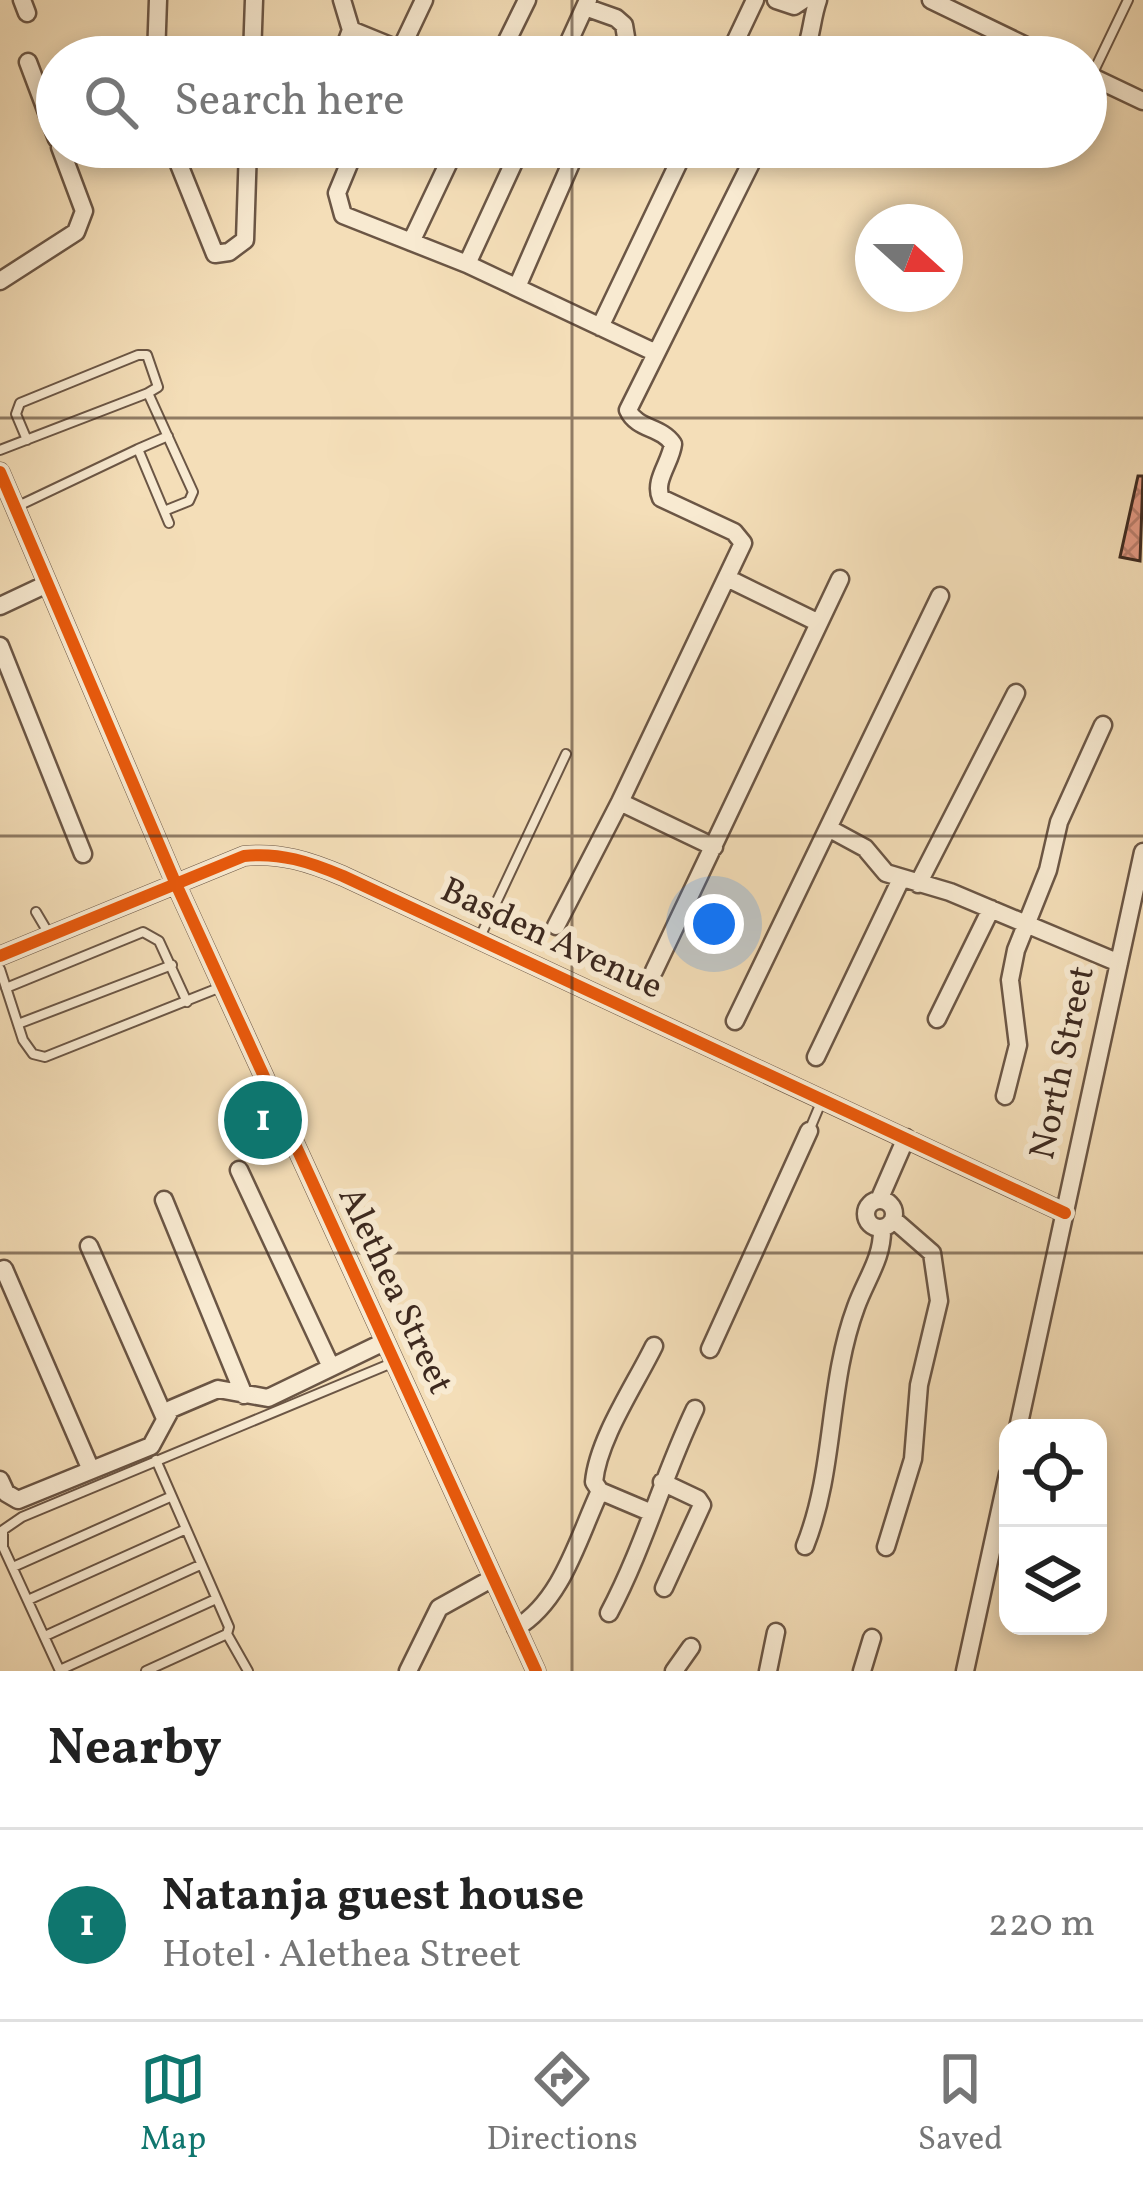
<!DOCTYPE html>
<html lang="en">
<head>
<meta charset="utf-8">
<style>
	:root { --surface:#fff; --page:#f6f6f6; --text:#222; --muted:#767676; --line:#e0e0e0; --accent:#0f766e }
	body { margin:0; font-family:Vollkorn,serif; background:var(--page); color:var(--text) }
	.controls { position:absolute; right:36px; bottom:36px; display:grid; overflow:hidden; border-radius:24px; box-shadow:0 6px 18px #0003 }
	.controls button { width:108px; height:108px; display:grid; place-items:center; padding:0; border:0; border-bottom:3px solid var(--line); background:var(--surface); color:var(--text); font:60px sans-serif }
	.compass { position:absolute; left:855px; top:204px; width:108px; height:108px; border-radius:50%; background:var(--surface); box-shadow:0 6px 18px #0003; rotate:111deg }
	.you { position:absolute; left:714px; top:924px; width:42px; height:42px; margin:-30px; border:9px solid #fff; border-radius:50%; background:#1a73e8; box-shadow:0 0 0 18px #1a73e833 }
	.badge { display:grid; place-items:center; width:78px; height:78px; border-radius:50%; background:var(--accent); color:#fff; font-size:39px; font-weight:700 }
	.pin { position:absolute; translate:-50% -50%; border:6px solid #fff; box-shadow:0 3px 12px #0006 }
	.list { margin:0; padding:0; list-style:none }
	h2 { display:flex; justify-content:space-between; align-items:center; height:156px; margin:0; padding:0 48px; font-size:51px }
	h2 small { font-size:39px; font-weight:400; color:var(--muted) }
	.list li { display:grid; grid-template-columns:78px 1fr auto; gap:36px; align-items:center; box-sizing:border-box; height:192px; padding:0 48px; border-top:3px solid var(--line) }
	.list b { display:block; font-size:45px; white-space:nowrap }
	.list p { margin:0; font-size:39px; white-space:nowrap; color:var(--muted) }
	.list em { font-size:39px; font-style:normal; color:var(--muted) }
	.icon { flex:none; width:66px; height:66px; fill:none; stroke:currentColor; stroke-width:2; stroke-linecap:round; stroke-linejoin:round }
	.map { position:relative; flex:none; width:1143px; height:1671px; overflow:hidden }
	.search { position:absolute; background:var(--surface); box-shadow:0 6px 18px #0003; left:36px; right:36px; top:36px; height:132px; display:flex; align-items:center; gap:30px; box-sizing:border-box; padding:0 42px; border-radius:66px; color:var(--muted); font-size:45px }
	.sheet { height:348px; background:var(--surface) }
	nav { display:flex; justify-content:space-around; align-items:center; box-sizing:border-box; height:168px; border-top:3px solid var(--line); background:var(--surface); font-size:33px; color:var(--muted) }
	nav a { display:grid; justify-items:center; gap:6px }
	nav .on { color:var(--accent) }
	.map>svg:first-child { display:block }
	.building { fill:url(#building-cross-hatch); stroke:#3d291f; stroke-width:3 }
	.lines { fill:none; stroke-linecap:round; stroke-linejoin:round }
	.service-casing { stroke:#6b5645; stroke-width:12 }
	.minor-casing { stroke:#6b5645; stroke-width:21 }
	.service { stroke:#f8ead1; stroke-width:8 }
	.minor { stroke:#f8ead1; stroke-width:16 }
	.cycleway-casing { stroke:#f8ead1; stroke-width:20 }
	.cycleway { stroke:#e8590c; stroke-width:12 }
	.grid { fill:none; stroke:#3d291f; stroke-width:3; stroke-opacity:0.55 }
	.labels { text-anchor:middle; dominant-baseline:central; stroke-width:12; stroke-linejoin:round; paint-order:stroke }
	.street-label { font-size:36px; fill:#3d291f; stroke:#f8ead1 }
</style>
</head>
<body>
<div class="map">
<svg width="1143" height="1671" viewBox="0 0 1143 1671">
	<defs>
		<pattern id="building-cross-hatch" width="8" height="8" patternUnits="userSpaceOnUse" patternTransform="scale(3)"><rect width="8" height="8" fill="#e49a84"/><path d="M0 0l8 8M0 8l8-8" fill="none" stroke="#ba7e6b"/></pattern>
	</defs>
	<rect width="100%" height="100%" fill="#f4deb8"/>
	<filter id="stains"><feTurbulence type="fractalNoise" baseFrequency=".00167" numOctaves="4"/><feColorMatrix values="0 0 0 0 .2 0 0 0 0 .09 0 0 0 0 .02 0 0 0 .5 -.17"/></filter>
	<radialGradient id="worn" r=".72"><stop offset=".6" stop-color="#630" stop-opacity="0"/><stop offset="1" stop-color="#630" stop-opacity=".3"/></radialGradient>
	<path class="building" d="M1138,476H1143L1140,561L1120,557Z"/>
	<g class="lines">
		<g class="service-casing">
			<path id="service" d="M1092,75L1128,0
				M27,440L16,414L20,403L138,355H147L158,387L148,393
				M138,449L168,436
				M0,450L148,393L193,492L189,501L164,511L169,523
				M16,507L138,449L164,511
				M36,912L49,934
				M480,937L566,754
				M0,969L23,1040L33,1054L45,1057L221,987
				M6,988L143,932L159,941L187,1002
				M18,1024L172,965
				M809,1131L822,1100
				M13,1567L170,1497
				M28,1600L184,1530
				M227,1634L248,1671
				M45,1636L200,1565
				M60,1670L216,1599
				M60,1671L3,1547V1530L22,1517L392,1363
				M146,1671L227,1634L229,1627L156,1460"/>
		</g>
		<g class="minor-casing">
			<path id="minor" d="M22,0L27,13
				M776,0L794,6L803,0
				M931,0L1049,57
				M585,7L616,18L624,25L626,37L618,57
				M351,30L400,50
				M156,57L158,0
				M252,57L254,0
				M341,57L351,30L342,0
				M397,57L424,0
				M499,57L527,0
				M562,57L588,0
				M728,57L755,0
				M803,57C812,37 811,20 818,0
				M28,62L57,139
				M1086,74L1143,101
				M172,147L215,254L229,252L245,240L248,147
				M356,147L337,193L343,215L467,264L654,352
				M411,242L456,147
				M467,264L521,147
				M0,281L76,232L84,211L60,147
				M517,287L578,147
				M600,327L686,147
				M0,472L175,882L536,1671
				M727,578L819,623
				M0,606L47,584
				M0,646L83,854
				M620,802L714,847
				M830,829L865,848L886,873L950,892L1119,963
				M918,884L1016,693
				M556,926L620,802L743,543L734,532L661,498C653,481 671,462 673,444C661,426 637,430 628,410L759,147
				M0,956L244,856C280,852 310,862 343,876L1065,1213
				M654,971L840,579
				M937,1019L991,909
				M735,1021L940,596
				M816,1057L901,879
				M1005,1096L1018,1045L1010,980L1016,950L1048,870L1059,822L1103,725
				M239,1170L331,1367
				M164,1200L244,1395
				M879,1200L906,1138
				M866 1214a14 14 0 1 1 28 0a14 14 0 1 1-28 0Z
				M89,1246L164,1416
				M4,1269L91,1470
				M710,1349L809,1131
				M1018,1428L1143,852
				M0,1480L6,1493L18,1500L151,1446L171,1409L218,1389L268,1398L384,1342
				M662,1482L698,1499L702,1505L664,1588
				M600,1491L652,1513
				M805,1546C836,1468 827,1385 856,1307C866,1279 883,1258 882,1228
				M886,1547L913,1459L919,1385L939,1301L932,1253L893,1219
				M609,1613C644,1547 663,1476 695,1409
				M516,1628C562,1601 578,1538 600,1491L594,1482C598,1439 635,1385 654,1346
				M408,1671L439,1608L493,1578
				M674,1671L691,1647
				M768,1671L776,1632
				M862,1671L872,1638
				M965,1671L1008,1474"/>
		</g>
		<use href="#service" class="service"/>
		<use href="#minor" class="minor"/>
		<g class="cycleway-casing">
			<path id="cycleway" d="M0,472L175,882L536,1671
				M0,956L244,856C280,852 310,862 343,876L1065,1213"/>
		</g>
		<use href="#cycleway" class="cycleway"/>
	</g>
	<path class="grid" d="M572,0V57M572,147V1671M0,418H1143M0,836H1143M0,1253H1143"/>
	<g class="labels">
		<g class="street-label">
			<text transform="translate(551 940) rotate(25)">Basden Avenue</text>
			<text transform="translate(1064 1063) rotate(-78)">North Street</text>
			<text transform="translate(394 1291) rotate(65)">Alethea Street</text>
		</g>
	</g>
	<rect width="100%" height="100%" filter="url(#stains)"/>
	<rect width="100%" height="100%" fill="url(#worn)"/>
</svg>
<div class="controls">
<button><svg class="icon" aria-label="locate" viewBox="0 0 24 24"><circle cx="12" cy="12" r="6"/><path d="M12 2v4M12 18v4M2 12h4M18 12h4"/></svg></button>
<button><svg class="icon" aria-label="layers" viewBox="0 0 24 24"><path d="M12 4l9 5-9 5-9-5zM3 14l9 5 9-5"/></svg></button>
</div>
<svg class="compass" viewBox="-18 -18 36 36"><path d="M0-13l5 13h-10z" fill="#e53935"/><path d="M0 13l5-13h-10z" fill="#767676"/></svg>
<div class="you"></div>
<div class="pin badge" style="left:263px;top:1120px">1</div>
<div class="search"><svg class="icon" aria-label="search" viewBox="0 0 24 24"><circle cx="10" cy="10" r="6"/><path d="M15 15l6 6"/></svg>Search here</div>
</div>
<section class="sheet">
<h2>Nearby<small></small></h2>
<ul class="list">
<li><span class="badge">1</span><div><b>Natanja guest house</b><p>Hotel · Alethea Street</p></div><em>220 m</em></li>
</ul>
</section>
<nav>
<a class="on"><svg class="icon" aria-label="map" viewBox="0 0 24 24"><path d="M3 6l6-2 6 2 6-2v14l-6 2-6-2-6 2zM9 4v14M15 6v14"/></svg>Map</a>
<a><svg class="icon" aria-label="directions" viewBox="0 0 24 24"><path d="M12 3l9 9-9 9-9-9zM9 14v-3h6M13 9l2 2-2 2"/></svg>Directions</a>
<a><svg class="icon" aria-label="saved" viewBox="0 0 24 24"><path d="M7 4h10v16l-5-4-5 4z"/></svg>Saved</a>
</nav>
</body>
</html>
